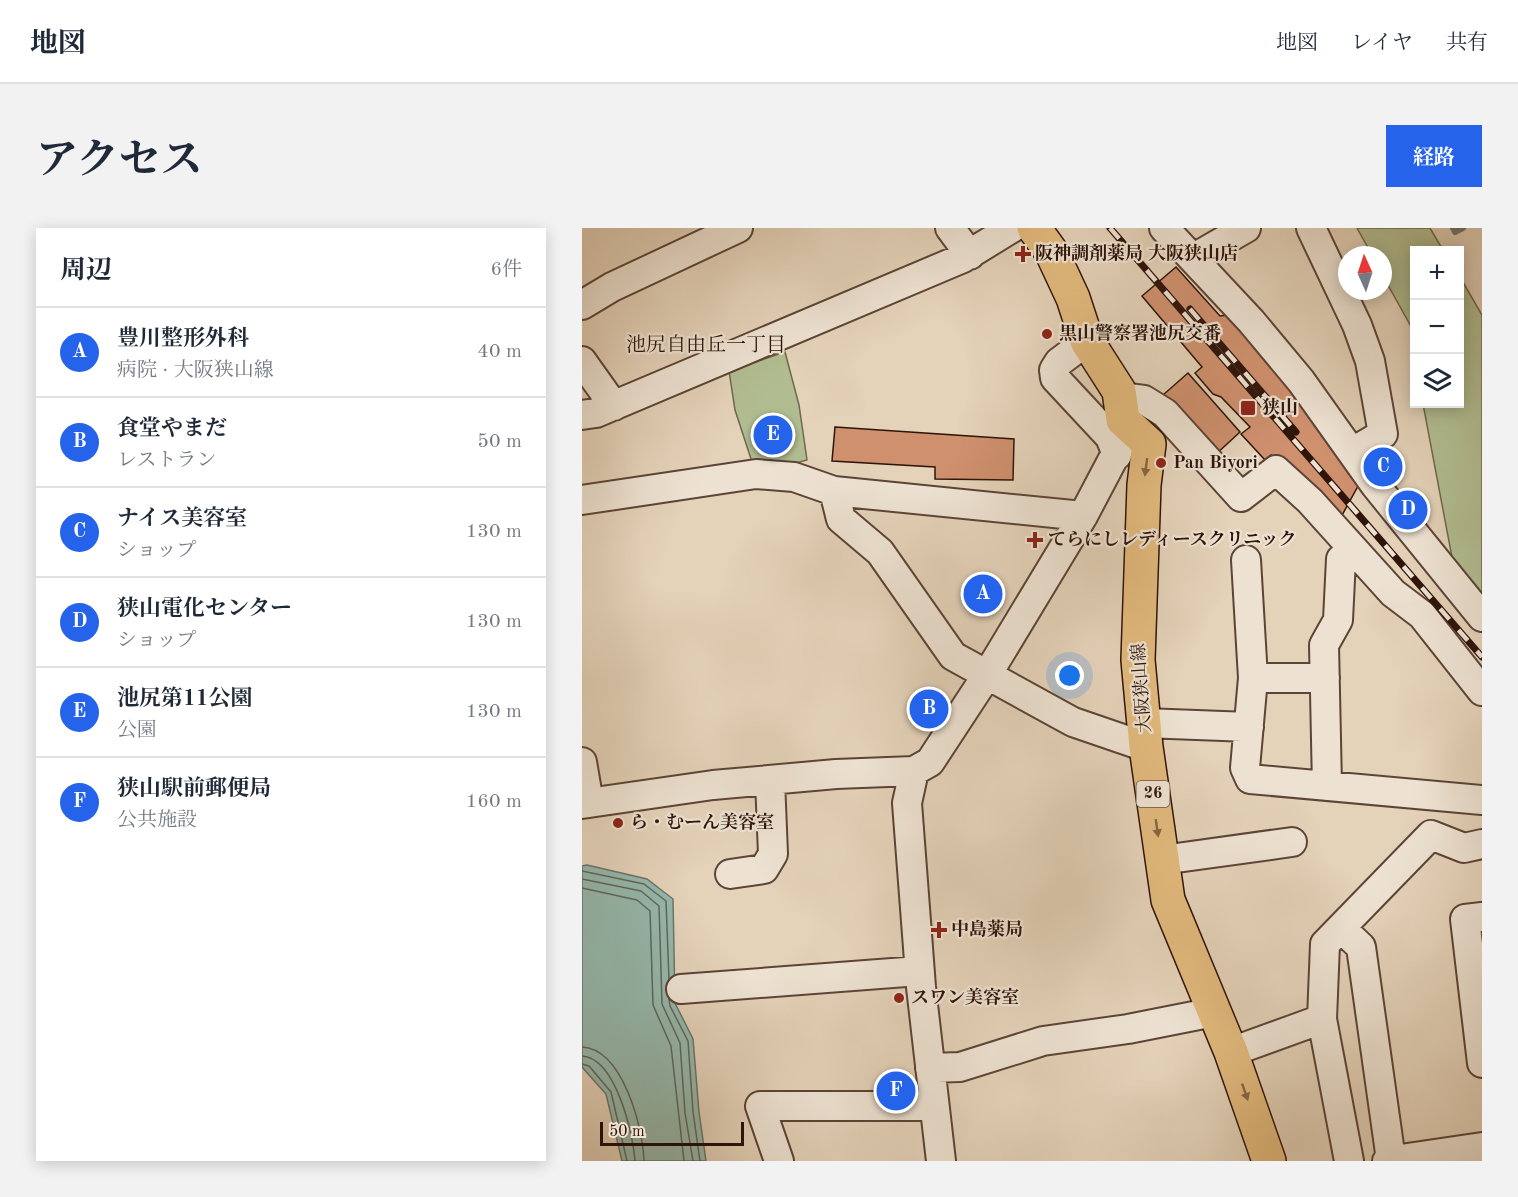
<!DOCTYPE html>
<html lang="ja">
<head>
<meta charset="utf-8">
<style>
	:root { --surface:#fff; --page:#f2f2f3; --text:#1f2937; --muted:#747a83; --line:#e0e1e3; --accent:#2563eb }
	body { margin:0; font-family:"Old Standard TT","Noto Serif JP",serif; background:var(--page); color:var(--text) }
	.controls { position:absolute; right:18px; top:18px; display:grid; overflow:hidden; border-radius:0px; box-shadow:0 3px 15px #0003 }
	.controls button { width:54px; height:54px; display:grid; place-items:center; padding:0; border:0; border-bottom:2px solid var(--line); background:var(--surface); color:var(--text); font:30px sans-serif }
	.compass { position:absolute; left:756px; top:18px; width:54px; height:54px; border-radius:50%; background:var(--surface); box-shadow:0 3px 15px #0003; rotate:357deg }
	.scale { position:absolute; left:18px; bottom:15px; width:144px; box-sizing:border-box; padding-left:6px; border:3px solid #2f140a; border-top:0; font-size:16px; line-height:21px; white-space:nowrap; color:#2f140a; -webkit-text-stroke:4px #ede2d2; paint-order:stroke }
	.you { position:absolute; left:488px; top:448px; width:21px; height:21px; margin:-15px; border:4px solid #fff; border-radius:50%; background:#1a73e8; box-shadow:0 0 0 9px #1a73e833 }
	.badge { display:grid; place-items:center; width:39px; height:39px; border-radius:50%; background:var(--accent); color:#fff; font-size:20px; font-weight:700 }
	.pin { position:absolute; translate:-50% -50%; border:3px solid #fff; box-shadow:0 2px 6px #0006 }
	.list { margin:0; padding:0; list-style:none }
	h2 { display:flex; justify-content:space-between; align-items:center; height:78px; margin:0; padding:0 24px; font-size:26px }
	h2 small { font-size:20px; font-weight:400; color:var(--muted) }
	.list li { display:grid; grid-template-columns:39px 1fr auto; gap:18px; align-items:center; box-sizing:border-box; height:90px; padding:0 24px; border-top:2px solid var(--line) }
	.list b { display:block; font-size:22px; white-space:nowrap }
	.list p { margin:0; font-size:20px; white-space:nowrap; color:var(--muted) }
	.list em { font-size:20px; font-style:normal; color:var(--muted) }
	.icon { flex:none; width:33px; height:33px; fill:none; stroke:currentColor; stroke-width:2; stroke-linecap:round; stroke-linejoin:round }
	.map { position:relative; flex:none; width:900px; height:933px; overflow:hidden; border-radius:0px }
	header { display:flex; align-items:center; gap:36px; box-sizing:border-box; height:84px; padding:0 30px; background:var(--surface); border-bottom:2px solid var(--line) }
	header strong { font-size:28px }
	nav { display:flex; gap:33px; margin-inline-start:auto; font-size:21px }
	.intro { display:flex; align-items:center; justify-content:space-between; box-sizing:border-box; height:144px; padding:0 36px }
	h1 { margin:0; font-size:42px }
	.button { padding:15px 27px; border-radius:0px; background:var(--accent); color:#fff; font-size:21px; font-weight:700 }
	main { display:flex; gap:36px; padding:0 36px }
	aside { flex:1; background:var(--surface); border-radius:0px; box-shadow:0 3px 15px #0003 }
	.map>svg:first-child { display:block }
	.green { fill:#b1bd91; stroke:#70684e; stroke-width:1.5 }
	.water { fill:#95b8ac; stroke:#6c766b; stroke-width:1.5 }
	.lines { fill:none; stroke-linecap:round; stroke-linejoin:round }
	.shore { stroke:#62665b; stroke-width:1.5 }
	.stream { stroke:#6c766b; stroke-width:6 }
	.building { fill:#cf906e; stroke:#2f140a; stroke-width:1.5 }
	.minor-casing { stroke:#5c4436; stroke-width:32 }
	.major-casing { stroke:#2f140a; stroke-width:36 }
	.minor { stroke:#ede2d2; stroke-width:28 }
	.major { stroke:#e2b97c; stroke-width:33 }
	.rail-casing { stroke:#2f140a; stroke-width:7 }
	.rail { stroke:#ede2d2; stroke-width:4.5; stroke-dasharray:14; stroke-linecap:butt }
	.oneway { fill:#886643 }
	.poi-dot { fill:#8f2418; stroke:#ede2d2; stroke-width:2 }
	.labels { text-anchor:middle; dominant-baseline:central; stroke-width:4.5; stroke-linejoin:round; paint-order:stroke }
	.shield { fill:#ede2d2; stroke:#685246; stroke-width:1.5 }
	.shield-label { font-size:16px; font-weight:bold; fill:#2f140a }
	.poi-label { font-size:18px; font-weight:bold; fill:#2f140a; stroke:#ede2d2; text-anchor:start }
	.street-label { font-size:18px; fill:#2f140a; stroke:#ede2d2 }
	.neighbourhood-label { font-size:20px; fill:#2f140a; stroke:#ede2d2 }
</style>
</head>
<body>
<header>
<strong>地図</strong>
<nav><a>地図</a><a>レイヤ</a><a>共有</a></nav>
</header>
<div class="intro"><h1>アクセス</h1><a class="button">経路</a></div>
<main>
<aside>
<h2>周辺<small>6件</small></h2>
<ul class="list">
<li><span class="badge">A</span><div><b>豊川整形外科</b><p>病院 · 大阪狭山線</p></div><em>40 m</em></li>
<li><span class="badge">B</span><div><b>食堂やまだ</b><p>レストラン</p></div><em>50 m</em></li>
<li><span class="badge">C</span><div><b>ナイス美容室</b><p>ショップ</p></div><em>130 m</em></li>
<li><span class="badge">D</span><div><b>狭山電化センター</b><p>ショップ</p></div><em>130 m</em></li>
<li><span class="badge">E</span><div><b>池尻第11公園</b><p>公園</p></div><em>130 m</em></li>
<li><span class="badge">F</span><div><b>狭山駅前郵便局</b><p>公共施設</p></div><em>160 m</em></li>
</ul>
</aside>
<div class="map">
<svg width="900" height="933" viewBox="0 0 900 933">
	<rect width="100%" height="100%" fill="#e4d2b9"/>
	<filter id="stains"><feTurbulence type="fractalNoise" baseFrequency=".00333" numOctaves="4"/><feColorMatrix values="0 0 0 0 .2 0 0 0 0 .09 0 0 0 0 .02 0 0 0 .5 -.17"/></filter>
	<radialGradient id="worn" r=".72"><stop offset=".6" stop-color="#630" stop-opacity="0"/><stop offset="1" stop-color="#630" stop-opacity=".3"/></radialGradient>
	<path class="green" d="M775,0H848L861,22H832V111V104L801,48V27H790Z
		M878,49L900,87V389L876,361L841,176H878Z
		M203,124L217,177L225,232L174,246L153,182L147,143Z"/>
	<path class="water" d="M5,637L65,651L91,671L93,775L111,811L117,884L124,933H40L24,866L0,839V638Z"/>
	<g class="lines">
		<path class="shore" d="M0,643L62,656L84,673L87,752
			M0,651L59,663L77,678L80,776L98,815L103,885L111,933
			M0,660L55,672L68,683L71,777L89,818L102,933
			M87,771L88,778L106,813L111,884L118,933
			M0,819C41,821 61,900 62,933
			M0,828C34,830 51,906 53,933
			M0,836L7,838L29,864L45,933"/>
		<path class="stream" d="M871,0L873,4L881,0"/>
	</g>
	<path class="building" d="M594,39L638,88L645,87L745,202L781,256L775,260L759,289L709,249L689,227L683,232L659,206L668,199L639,169L631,166L613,145L620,139L560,68Z
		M606,145L658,204L632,228L581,167Z
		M253,199L432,211L431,252L353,251V239L250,233Z"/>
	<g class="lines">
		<g class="minor-casing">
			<path id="minor" d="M368,0L388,27
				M582,0L669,93L719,153L793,257L900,389
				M729,0L775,97L788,133L801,206L770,224
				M612,30L664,0
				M0,77L30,59L156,0
				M505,113L477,134L472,142L473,150L528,209L535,227
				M0,133L32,178
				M538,169L562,172L583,185L659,269L694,242L728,273L811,365L840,387L900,463
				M0,187L14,185L381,30L430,0
				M252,263L259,291L298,324L371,428L491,494L564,519
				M0,272L174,246L212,249L252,263L501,288
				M664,332L671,450L663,540L668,551L900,572
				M671,450H743
				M562,495L667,499
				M0,534L7,575
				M332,543L325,575L339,759L359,933
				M745,558L742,417L756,392L759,331
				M0,576L131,557L254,546L332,543L348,534L405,447L501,288L541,212V192
				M580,632L710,614
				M148,646L182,641L191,626L188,552
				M900,689L883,691L900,835
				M759,700L779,719L809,932
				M99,761L337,743
				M740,791L767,933
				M649,824L740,791L743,716L849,607L882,620L900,616
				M348,840L378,839L461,813L546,801L632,784
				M197,933L178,878H352
				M805,933L900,919"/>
		</g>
		<g class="major-casing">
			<path id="major" d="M452,0L470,25L491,70L505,113L537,163L541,192L567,216L562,257L556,432L564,519L586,672L649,824L687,933"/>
		</g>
		<use href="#minor" class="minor"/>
		<use href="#major" class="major"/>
		<g class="rail-casing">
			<path id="rail" d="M528,0L900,429
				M608,81L714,204"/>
		</g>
		<use href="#rail" class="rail"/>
	</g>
	<defs><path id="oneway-solid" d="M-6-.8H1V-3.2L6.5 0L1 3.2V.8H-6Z" transform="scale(1.5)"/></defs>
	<g class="oneway">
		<use href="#oneway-solid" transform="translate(564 239) rotate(98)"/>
		<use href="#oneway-solid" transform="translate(575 600) rotate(82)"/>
		<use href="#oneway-solid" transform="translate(663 864) rotate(71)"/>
	</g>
	<g class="poi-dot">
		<path d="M438 17h6v6h6v6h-6v6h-6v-6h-6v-6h6z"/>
		<circle cx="465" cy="106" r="6"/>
		<rect x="658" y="172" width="16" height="16" rx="3"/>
		<circle cx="579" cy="235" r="6"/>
		<path d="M450 303h6v6h6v6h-6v6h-6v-6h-6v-6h6z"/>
		<circle cx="36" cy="595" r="6"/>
		<path d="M354 693h6v6h6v6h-6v6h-6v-6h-6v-6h6z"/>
		<circle cx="317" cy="770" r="6"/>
	</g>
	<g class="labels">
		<rect class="shield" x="554.5" y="553" width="33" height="26" rx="4.5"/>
		<g class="shield-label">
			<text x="571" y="566">26</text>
		</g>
		<g class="poi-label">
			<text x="453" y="26">阪神調剤薬局 大阪狭山店</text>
			<text x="477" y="106">黒山警察署池尻交番</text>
			<text x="680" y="180">狭山</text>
			<text x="591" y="235">Pan Biyori</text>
			<text x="466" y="312">てらにしレディースクリニック</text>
			<text x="48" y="595">ら・むーん美容室</text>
			<text x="369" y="702">中島薬局</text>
			<text x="329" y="770">スワン美容室</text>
		</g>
		<g class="street-label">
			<text transform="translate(560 460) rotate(-94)">大阪狭山線</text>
		</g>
		<g class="neighbourhood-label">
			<text x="124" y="118">池尻自由丘一丁目</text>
		</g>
	</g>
	<rect width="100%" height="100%" filter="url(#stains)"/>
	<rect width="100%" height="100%" fill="url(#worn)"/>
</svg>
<div class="controls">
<button>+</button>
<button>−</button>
<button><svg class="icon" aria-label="layers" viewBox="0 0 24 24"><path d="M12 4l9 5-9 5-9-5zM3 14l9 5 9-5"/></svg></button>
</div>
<svg class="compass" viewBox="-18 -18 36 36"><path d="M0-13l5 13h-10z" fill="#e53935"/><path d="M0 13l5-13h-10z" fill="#747a83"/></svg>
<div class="scale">50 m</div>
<div class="you"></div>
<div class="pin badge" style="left:401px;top:366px">A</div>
<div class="pin badge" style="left:347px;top:481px">B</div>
<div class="pin badge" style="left:801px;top:239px">C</div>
<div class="pin badge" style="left:826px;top:282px">D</div>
<div class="pin badge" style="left:191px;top:207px">E</div>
<div class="pin badge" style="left:314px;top:863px">F</div>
</div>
</main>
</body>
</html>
